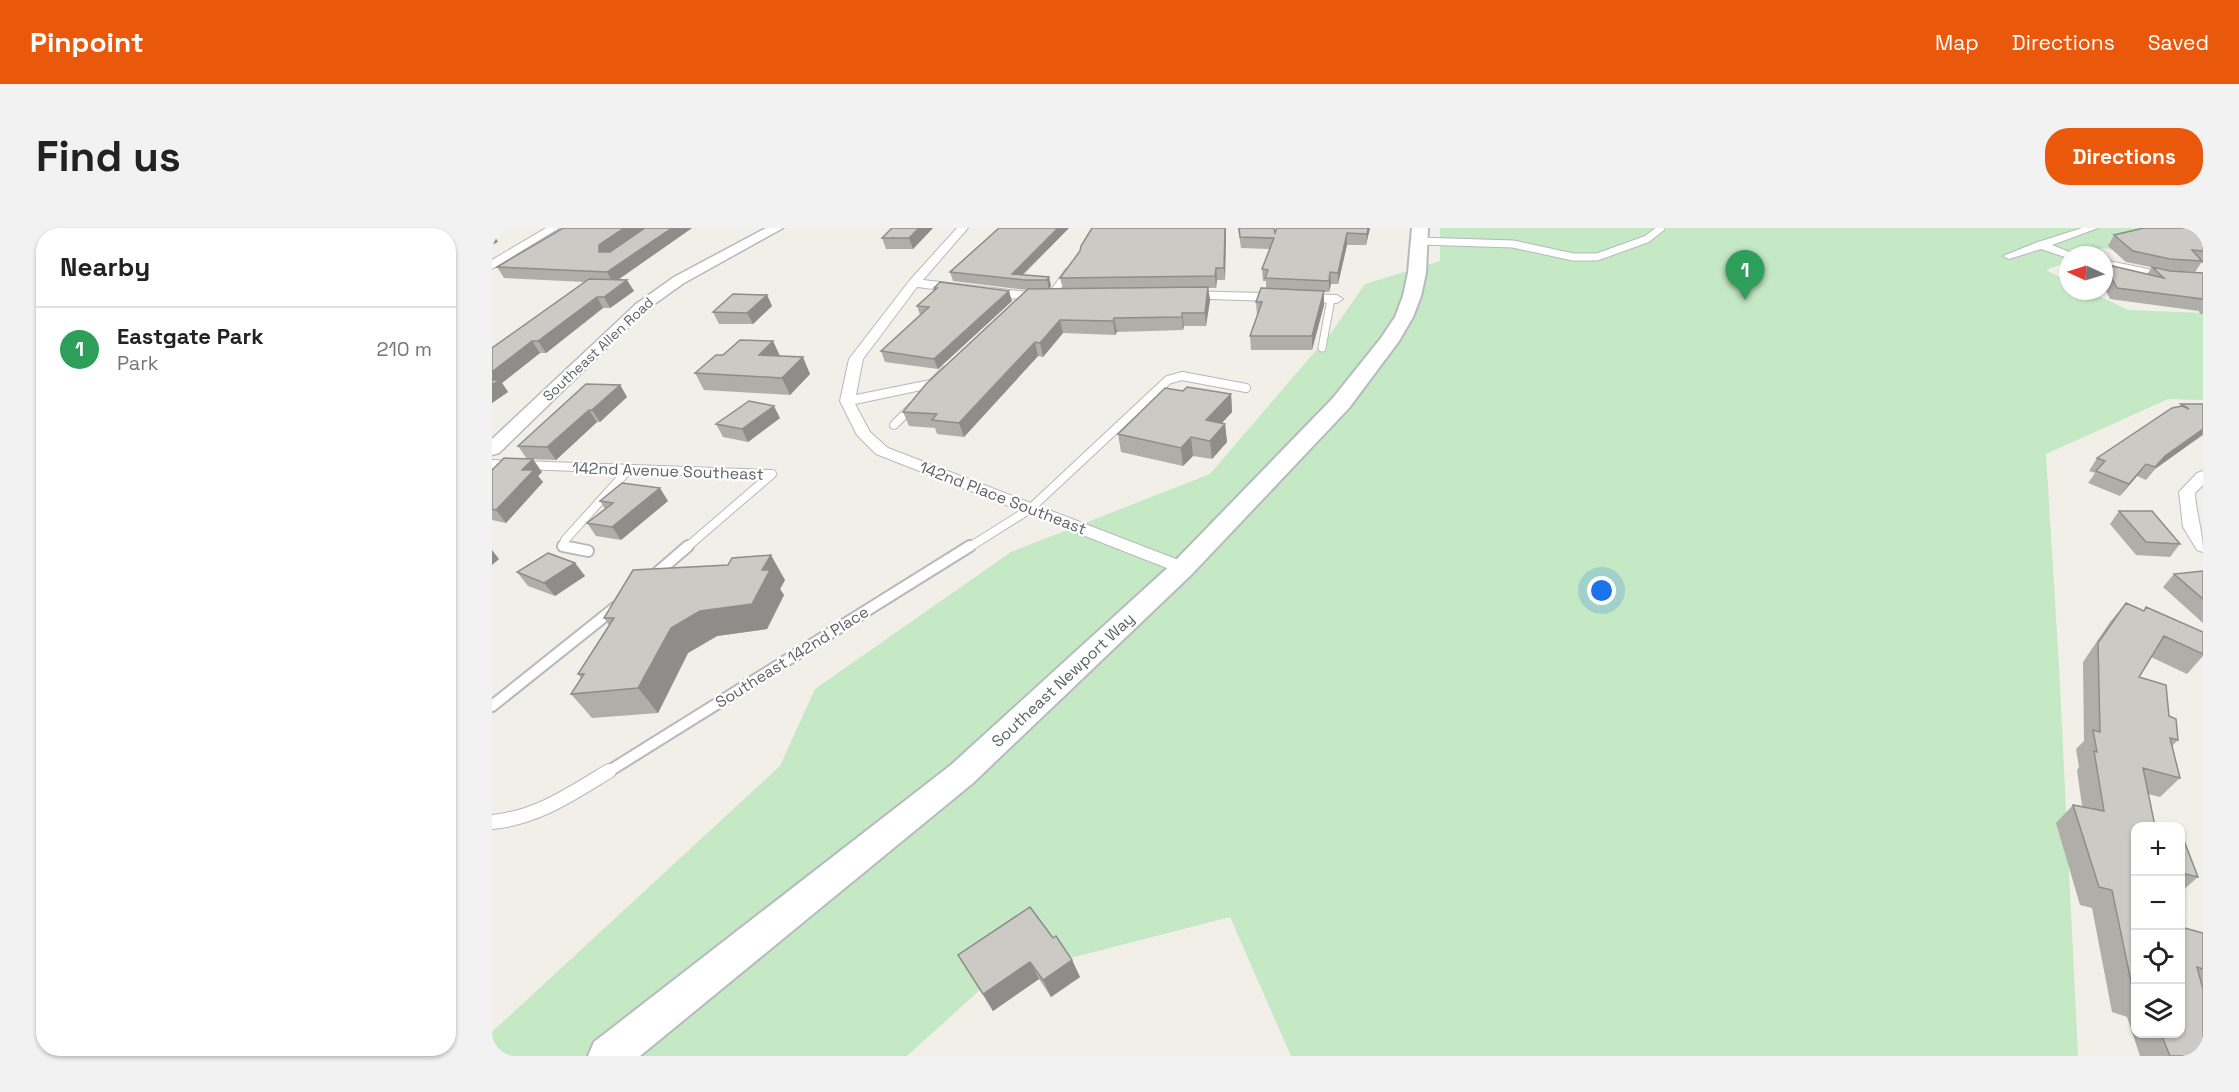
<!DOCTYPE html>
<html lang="en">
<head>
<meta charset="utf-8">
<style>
	:root { --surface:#fff; --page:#f2f2f2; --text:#222; --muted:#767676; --line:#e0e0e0; --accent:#ea580c }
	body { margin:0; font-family:"Space Grotesk",sans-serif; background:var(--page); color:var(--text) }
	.controls { position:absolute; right:18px; bottom:18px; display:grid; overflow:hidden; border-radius:12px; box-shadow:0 2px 4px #0004 }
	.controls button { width:54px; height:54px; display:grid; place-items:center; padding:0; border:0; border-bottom:2px solid var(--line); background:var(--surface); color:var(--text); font:30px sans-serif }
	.compass { position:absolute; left:1567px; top:18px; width:54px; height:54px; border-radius:50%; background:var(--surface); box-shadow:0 2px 4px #0004; rotate:274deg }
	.you { position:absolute; left:1110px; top:363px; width:21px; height:21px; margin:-15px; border:4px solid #fff; border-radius:50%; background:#1a73e8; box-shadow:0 0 0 9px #1a73e833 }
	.badge { display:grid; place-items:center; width:39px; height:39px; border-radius:50%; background:var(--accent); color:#fff; font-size:20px; font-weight:700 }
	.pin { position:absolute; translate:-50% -50px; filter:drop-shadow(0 2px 3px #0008) }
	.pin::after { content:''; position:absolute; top:32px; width:21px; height:18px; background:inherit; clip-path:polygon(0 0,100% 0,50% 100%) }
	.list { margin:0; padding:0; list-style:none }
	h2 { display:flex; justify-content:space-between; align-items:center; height:78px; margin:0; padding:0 24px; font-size:26px }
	h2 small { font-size:20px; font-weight:400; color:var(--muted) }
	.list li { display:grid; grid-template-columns:39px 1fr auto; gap:18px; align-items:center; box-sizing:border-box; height:84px; padding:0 24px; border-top:2px solid var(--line) }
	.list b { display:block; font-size:22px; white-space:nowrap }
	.list p { margin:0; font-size:20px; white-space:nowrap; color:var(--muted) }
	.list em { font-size:20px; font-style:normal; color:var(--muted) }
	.icon { flex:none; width:33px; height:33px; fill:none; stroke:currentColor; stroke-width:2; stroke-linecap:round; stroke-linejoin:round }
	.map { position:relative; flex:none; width:1711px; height:828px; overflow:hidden; border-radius:24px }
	header { display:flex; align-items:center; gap:36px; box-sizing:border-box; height:84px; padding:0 30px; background:var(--accent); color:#fff }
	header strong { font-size:28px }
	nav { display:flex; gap:33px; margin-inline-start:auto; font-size:21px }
	.intro { display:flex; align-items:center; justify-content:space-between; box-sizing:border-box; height:144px; padding:0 36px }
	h1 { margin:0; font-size:42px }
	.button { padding:15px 27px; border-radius:24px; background:var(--accent); color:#fff; font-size:21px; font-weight:700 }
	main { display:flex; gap:36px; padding:0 36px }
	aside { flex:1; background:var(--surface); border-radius:24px; box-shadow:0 2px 4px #0004 }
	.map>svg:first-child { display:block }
	.green { fill:#c5e8c5 }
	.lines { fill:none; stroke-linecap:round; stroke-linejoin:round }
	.service-far3-casing { stroke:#b5b8bc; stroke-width:9 }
	.service-far2-casing { stroke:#b5b8bc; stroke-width:10 }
	.service-far1-casing { stroke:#b5b8bc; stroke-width:14 }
	.service-casing { stroke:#b5b8bc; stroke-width:16 }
	.minor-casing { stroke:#b5b8bc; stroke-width:2 }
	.tertiary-casing { stroke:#b5b8bc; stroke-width:3 }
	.secondary-casing { stroke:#b6babf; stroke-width:4 }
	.service-far3 { stroke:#fff; stroke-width:7 }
	.service-far2 { stroke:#fff; stroke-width:8 }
	.service-far1 { stroke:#fff; stroke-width:10 }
	.service { stroke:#fff; stroke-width:14 }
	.minor { fill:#fff; fill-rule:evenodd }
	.tertiary { fill:#fff; fill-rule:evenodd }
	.secondary { fill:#fff; fill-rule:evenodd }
	.wall { fill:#afaea9 }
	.shaded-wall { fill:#8f8d8a }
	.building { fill:#cccac5; stroke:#8f8d8a; stroke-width:1.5 }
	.labels { text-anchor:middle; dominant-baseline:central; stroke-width:4.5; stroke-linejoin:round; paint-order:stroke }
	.far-street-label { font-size:14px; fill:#5f6368; stroke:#fff }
	.street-label { font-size:16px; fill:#5f6368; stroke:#fff }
</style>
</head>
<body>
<header>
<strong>Pinpoint</strong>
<nav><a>Map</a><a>Directions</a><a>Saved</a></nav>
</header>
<div class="intro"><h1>Find us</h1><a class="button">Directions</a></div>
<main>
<aside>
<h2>Nearby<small></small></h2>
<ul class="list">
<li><span class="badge" style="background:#2e9e5b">1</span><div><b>Eastgate Park</b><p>Park</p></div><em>210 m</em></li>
</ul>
</aside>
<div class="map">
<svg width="1711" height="828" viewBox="0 0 1711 828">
	<rect width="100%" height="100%" fill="#f1efe8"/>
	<path class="green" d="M948,0H1711L1664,28L1610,20L1593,27H1576V34L1554,42L1576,53V63H1597L1636,82L1711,85V172L1676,171L1554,226L1567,438L1586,828H799L738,689L501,750L415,828H0V804L288,538L323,461L519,324L718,246L839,105L873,56L948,33Z"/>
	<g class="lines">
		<g class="service-far3-casing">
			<path id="service-far3" d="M928,13L1021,16L1081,29H1105L1155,11L1169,0
				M559,68L576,44
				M830,120L839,71"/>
		</g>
		<g class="service-far2-casing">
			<path id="service-far2" d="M402,197L421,178
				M0,236L280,246L194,320
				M79,320L71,318L73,312L137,241
				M476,320L538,281L676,152L690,148L754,160"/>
		</g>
		<g class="service-far1-casing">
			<path id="service-far1" d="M71,318L96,323
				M159,350L196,318
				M0,478L124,379
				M114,545L478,318"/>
		</g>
		<g class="service-casing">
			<path id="service" d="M0,594C45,590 79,566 117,543"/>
		</g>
		<g class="minor-casing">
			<path id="minor" d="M54,0H67L0,41V32Z
				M465,0H476L431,52L535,64H554L560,68C549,78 446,61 425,59L371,131L364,167L438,152L451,139L456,138L463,142L448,158L363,176L378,204L396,220L697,336L700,340L697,344H685L384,226L365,207L348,173L357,131L418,52Z
				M1590,0H1606L1560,17L1585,27H1576V30L1549,21L1517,31L1511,28L1543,15Z
				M1612,32L1671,44L1711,47V55L1671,52L1612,40Z
				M692,63L845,67L851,71L845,75L688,70L686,67Z
				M1711,243V257L1703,265C1704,286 1711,303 1711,324L1705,322L1691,299L1687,264L1705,245Z"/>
		</g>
		<g class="tertiary-casing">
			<path id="tertiary" d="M274,0H291L192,55L154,82L7,225L0,227V211L144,76L182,49Z"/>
		</g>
		<g class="secondary-casing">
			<path id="secondary" d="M920,0H936L934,45L929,68L921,89L907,113L857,180L700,346L481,555L148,828H96L102,814L459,537L682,334L841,170L889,110L903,89L911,68L916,45Z"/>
		</g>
		<use href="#service-far3" class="service-far3"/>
		<use href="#service-far2" class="service-far2"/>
		<use href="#service-far1" class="service-far1"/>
		<use href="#service" class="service"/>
		<use href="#minor" class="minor"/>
		<use href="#tertiary" class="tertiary"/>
		<use href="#secondary" class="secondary"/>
	</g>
	<path class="wall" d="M153,0H200L126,52L142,63L118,80H111L54,125H48L10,155L16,164L0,175V120L93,54L12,50L5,39Z
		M441,0L421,21H394L390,10Z
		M507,0H577L531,47L557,49L559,58L557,61H571L568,50L734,4L733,52H725L724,60H716L718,72L714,98H692L691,102L625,104L623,107L571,105L551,129L546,128L472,209L445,206L443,200L417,198L411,184L535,62L461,53L458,44Z
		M746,0H782L783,5L878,0L874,17H855L846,56H839L837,64H832V77L820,122H759L758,108L765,88L764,74L774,61V53H771L770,41L778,21L749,20Z
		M1711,0V35H1709L1703,44L1672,42L1711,45V86H1708L1707,83L1618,71L1612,59V36L1655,46L1660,39L1664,40L1634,34L1616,18L1622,7Z
		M442,60L520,73L446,141L393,134L389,123L428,87L425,78L442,63Z
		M275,67L280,78L261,96H227L221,84Z
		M288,128L318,146L298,167L212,162L203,145Z
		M128,157L135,169L108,194H105L64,232L35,231L26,218Z
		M691,163L739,166L740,184L730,195L733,196L735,214L720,231L701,228L691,238L629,224L626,206Z
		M1689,176H1711V207L1663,241L1654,252L1645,248L1628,268L1596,255L1603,245L1597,243L1605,230L1687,179Z
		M288,190L256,214L231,209L224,196Z
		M0,242L50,244L46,248L51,254L14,295L0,292Z
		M108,273H176L129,312L104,308L95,295L113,281Z
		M1627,283L1688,316L1678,329L1644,327L1618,296Z
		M83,335L93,348L63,368L36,358L25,344Z
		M1711,343V395L1671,359L1682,346Z
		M293,352L288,361L292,367L275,401L225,408L196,425L166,485L100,490L79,466L89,450L86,446L117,397L112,390Z
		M1634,375L1651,383L1711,404V428L1695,446L1659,429L1647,449L1677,488L1686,512L1680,518L1688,550L1668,569L1656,566L1644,598V806H1689L1711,705V828H1648L1635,789L1620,784L1600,680L1588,677L1564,595L1581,577L1590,578L1585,542L1587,539L1584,521L1592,513L1591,434L1618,394Z
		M1689,605L1706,649L1689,664Z
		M561,710L580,732L588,749L559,769L547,751L501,783L466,727Z"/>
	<path class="shaded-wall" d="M132,0H153L112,35L107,24V17Z
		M180,0H200L121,55L115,44Z
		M427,0H441L421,21L417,10Z
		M566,0H577L526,51L520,46Z
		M733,0H734V4L733,52L732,40Z
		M876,0H878L874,17L875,6Z
		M0,3L6,14L0,17Z
		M855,5V17L846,56V45Z
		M724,40L725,52L724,60L723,48Z
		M838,44L839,56L837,64V53Z
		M557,49L559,58L557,62L555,52Z
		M135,52L142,63L118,80L112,69Z
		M716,59L718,72L714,98L713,85Z
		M517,63L520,73L446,141L442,131Z
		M832,63V77L820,122V108Z
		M275,67L280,78L261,96L255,85Z
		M105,69L111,80L54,125L46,113Z
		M690,85L692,98L691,102L690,89Z
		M622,90L625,104L623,107L621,93Z
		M568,92L571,105L551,129L548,115Z
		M40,113L48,125L10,155L16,164L0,175V144Z
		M281,113L289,130L267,127Z
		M543,114L546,128L472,209L467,195Z
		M311,129L318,146L298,167L290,150Z
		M128,157L135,169L108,194L100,182Z
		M739,166L740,184L716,210L714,192Z
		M282,178L288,190L256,214L250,201Z
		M97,182L105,194L64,232L55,219Z
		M733,196L735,214L720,231L718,213Z
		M1711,201L1710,207L1663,241L1654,252L1673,228Z
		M699,209L701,228L691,238L689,220Z
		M41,231L50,244L46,248L51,254L14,295L4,282L30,242Z
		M1654,236L1645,248L1628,268L1637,256Z
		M168,260L176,273L129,312L120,299Z
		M0,322L7,331L0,337Z
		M279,327L293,352L288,361L292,367L275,401L225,408L196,425L166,485L146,460L179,400L208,383L270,342Z
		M83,335L93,348L63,368L52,355Z
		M580,732L588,749L559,769L551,752Z
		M538,734L547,751L501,783L491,766Z"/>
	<path class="building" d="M71,0H132L107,17V24H118L153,0H180L115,44L5,39Z
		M400,0H427L417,10H390Z
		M507,0H566L520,46L557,49L555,52H533L458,44Z
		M600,0H733L732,40H724L723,48L568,50L588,23L589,18Z
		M747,0H782L783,5L785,0H876L875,6L855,5L846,45L838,44L837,53L773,50L776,42L770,41L782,10L748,9Z
		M1652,0H1711V23L1700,22L1710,33L1678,31L1641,23L1622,7Z
		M1612,36L1672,50L1660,39L1678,43L1711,45V71L1625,60Z
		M97,51L135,52L112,69H105L46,113H40L0,144V120Z
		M448,54L517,63L442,131L389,123L437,79L425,78L445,60H442Z
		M716,59L713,85H690V89L622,90L621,93L568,92L548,115L543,114L467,195L440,192L445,186L411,184L434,156L536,61Z
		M769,60L832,63L820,108H758L770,74H764Z
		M241,66L275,67L255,85L221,84Z
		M248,112L281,113L267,127L311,129L290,150L203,145L224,127H231Z
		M0,152H7L0,157Z
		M94,156L128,157L100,182H97L55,219L26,218Z
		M695,159L739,166L714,192L733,196L718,213L699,209L689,220L626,206L673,160L691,163Z
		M257,173L282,178L250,201L224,196Z
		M1689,176H1711V201L1673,228L1663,239L1654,236L1637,256L1604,243L1613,233L1605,230L1680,180L1690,178L1697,181Z
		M12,230L41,231L30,242H42L4,282L0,281V242Z
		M130,255L168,260L120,299L95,295L121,275L108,273Z
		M1627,283H1660L1688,316L1654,314Z
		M56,325L83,335L52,355L25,344Z
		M279,327L270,342H278L260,376L208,383L179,400L146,460L79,466L92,446H86L122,390H112L141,342L236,337L240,330Z
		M1711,343V371L1682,346Z
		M1634,375L1652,383L1654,379L1711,404V426L1672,408L1647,449L1674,457L1677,488L1684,491L1686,512L1678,510L1688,550L1651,540L1663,598H1644V768H1642L1620,662L1607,659L1581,577L1612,583L1602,523L1605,524L1601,502L1608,504L1606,415Z
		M1689,605L1706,649L1689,645Z
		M538,679L561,710L564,708L580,732L551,752L538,734L491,766L466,727Z
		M1689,699L1711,705V741L1705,739L1711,761V828H1678L1669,806H1689Z"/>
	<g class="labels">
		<g class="far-street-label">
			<text transform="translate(106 121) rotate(-43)">Southeast Allen Road</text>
		</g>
		<g class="street-label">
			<text transform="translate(176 243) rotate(2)">142nd Avenue Southeast</text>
			<text transform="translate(511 270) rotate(21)">142nd Place Southeast</text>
			<text transform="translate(300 429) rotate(-32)">Southeast 142nd Place</text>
			<text transform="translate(571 452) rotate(-43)">Southeast Newport Way</text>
		</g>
	</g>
</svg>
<div class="controls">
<button>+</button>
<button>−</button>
<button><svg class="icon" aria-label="locate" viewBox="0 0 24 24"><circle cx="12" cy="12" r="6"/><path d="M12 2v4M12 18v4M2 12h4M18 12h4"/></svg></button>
<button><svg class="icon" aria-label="layers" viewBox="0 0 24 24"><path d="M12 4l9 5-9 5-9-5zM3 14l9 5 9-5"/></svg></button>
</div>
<svg class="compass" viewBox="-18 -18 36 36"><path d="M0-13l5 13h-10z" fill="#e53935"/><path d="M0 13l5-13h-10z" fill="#767676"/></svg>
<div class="you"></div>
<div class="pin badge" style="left:1253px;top:72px;background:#2e9e5b">1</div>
</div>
</main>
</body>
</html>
